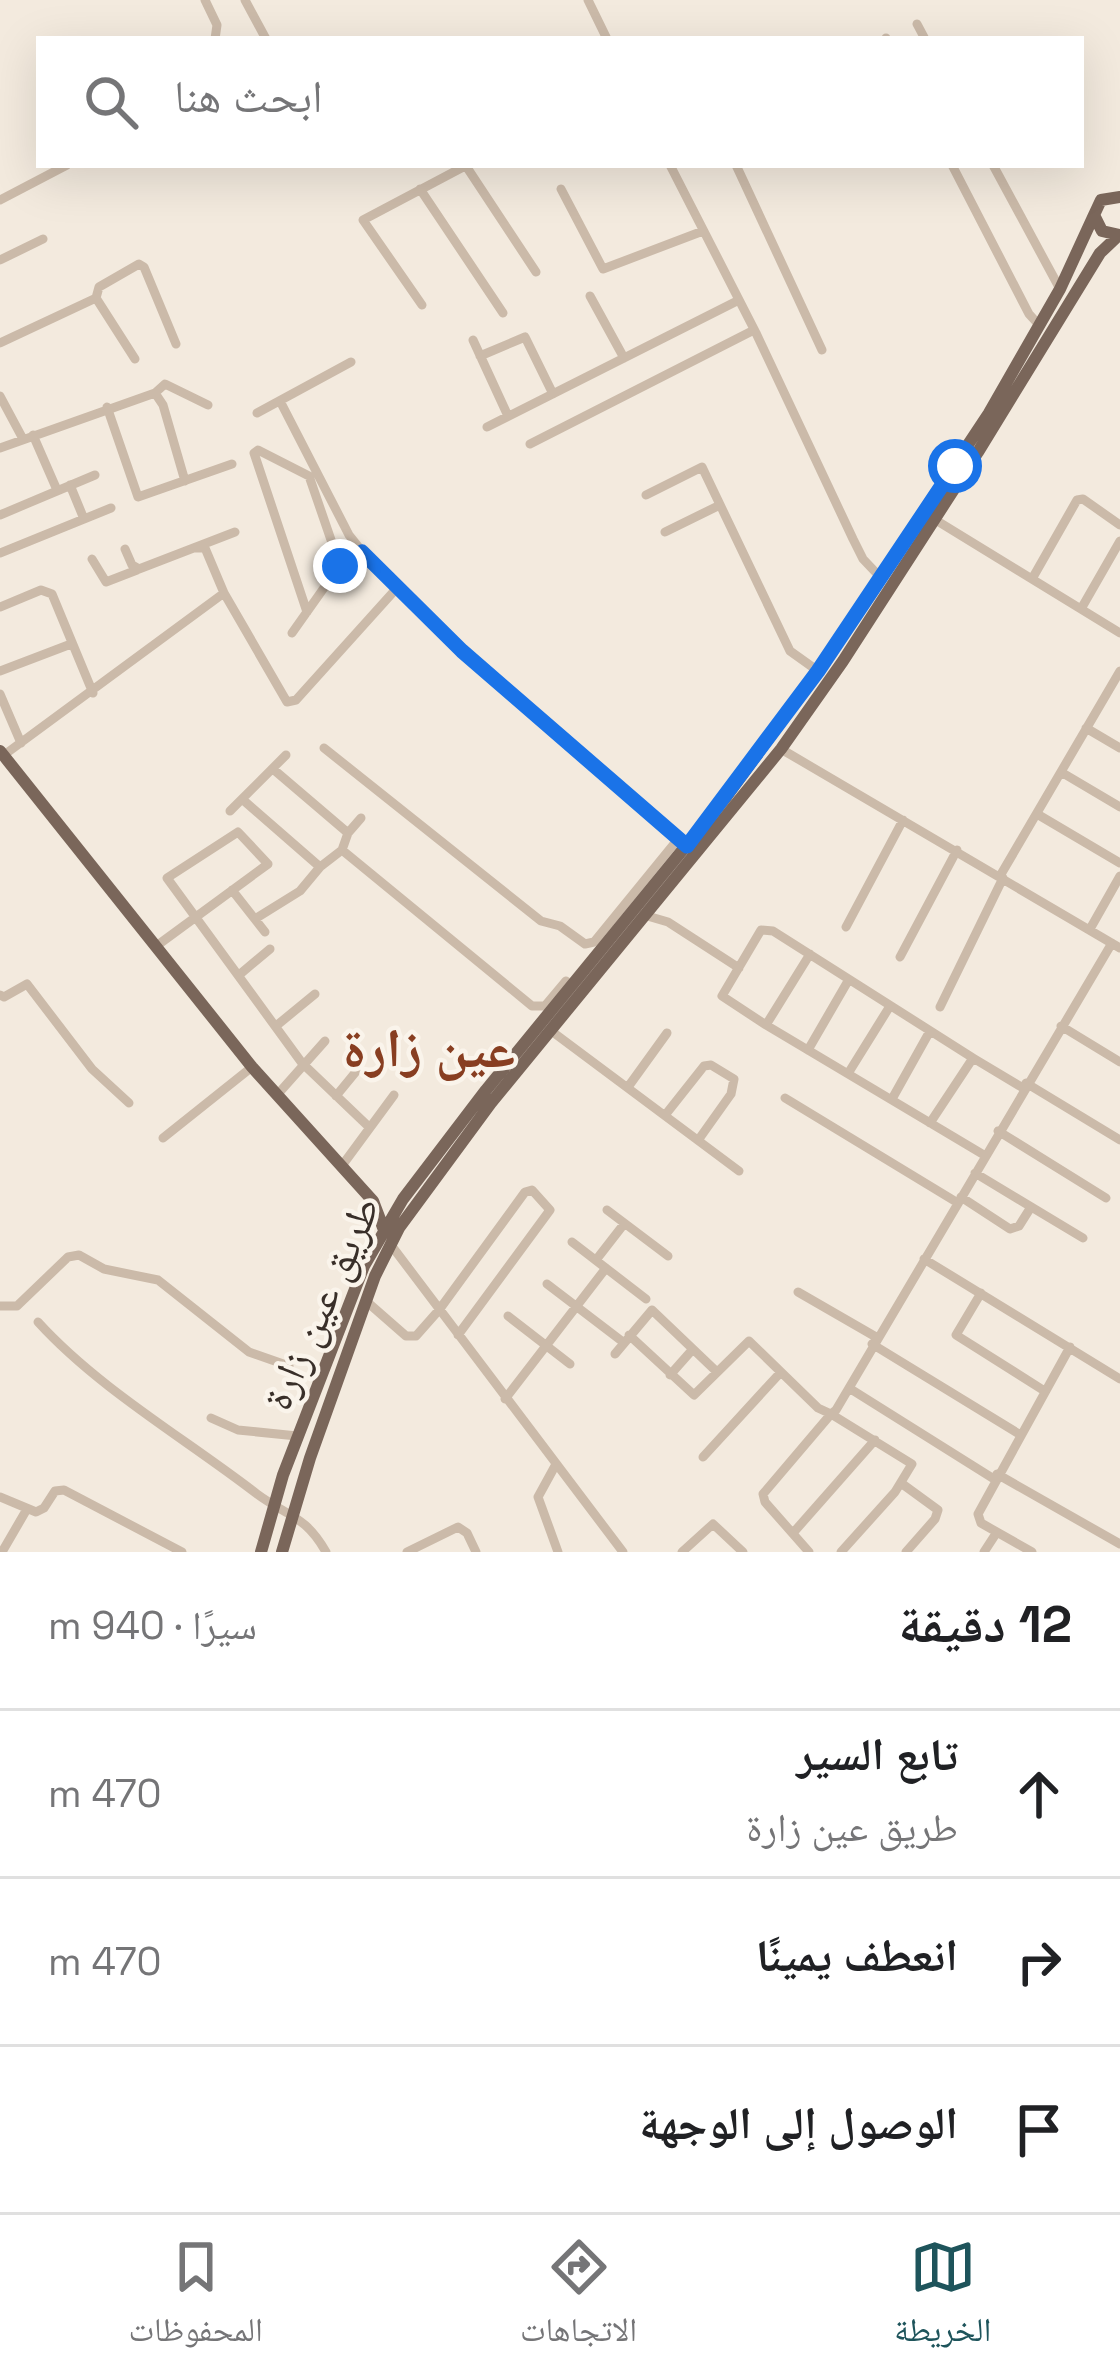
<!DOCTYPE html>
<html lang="ar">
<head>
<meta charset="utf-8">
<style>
	:root { --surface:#fff; --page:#f6f6f6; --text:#202124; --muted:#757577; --line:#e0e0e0; --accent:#1e545b }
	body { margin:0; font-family:"Space Grotesk","Noto Naskh Arabic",sans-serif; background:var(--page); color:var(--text); direction:rtl }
	.stop { position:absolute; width:36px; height:36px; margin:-27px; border:9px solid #1a73e8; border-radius:50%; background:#fff }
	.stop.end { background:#1a73e8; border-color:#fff; box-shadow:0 3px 12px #0008 }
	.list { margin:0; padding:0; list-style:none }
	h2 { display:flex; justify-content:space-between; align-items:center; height:156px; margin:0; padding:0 48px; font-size:51px }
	h2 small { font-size:39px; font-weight:400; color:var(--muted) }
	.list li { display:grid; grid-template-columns:78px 1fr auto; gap:36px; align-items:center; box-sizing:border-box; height:168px; padding:0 48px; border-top:3px solid var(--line) }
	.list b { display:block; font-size:45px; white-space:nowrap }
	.list p { margin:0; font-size:39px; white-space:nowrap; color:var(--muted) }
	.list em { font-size:39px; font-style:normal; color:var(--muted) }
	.icon { flex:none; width:66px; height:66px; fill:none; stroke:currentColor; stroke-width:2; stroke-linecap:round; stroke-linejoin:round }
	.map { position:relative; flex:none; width:1120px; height:1552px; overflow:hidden; direction:ltr }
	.search { position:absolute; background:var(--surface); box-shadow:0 12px 48px #0002; left:36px; right:36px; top:36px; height:132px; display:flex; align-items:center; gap:30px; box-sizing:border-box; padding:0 42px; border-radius:0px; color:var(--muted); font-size:45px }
	.sheet { height:660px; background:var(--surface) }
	nav { display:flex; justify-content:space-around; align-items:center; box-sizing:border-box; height:168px; border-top:3px solid var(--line); background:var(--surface); font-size:33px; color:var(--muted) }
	nav a { display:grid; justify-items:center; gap:6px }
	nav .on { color:var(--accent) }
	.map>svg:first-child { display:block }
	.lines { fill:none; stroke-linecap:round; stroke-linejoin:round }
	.minor { stroke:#cbbaa9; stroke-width:9 }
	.major { stroke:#7a665a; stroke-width:12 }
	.route { stroke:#1a73e8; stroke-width:15 }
	.labels { text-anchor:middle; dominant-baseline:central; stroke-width:9; stroke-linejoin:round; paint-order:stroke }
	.street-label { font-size:42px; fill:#392f29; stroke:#faf4eb }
	.district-label { font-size:54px; font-weight:bold; fill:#883e21; stroke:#faf4eb }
</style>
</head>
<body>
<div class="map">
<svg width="1120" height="1552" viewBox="0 0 1120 1552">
	<rect width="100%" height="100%" fill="#f3eade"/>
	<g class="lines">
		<path class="minor" d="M205,0L217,25L215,39
			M245,0L266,39
			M588,0L607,39
			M917,24L925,39
			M886,38V39
			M670,165L756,333L853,539L863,559L881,578
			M736,165L822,350
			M952,165L1029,314L1040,326
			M993,165L1060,289
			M466,166L536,272
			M420,189L503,313
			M561,189L603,269L703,231
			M0,200L67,165
			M0,260L43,239
			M590,296L624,358
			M422,305L363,220L467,165
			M473,340L508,416
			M0,343L96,298
			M480,356L525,337L553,394
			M135,359L96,298L99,287L139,264L144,267L176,344
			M155,393L165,384L208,405
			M0,396L23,439
			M280,401L349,535L373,565L462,651L687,846
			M107,407L138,497L232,464
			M257,413L351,362
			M487,427L739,300
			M33,435L57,490
			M530,444L754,330
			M0,448L155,393L163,405L185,481
			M70,485L84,519
			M646,495L702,467L790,651L818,671
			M0,515L95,475
			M934,519L1120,633
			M665,532L720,505
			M196,548H205L224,593L287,702L296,700L396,589
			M125,549L132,565L139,569L235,532
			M0,553L111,508
			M92,559L106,582L137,570
			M1032,579L1077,500L1083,499L1120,525
			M0,607L41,590L52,594L93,693
			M1081,609L1120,541
			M307,612L254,453L258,450L309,476L340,566
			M292,633L343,561L362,552
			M0,671L71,644
			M0,694L21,743
			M1086,728L1120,748
			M324,748L541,921L560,926L585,944L594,942L678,839
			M781,749L1120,948
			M4,755L224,593
			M273,769L348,833
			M1061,772L1120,807
			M242,799L320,867
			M230,811L286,755
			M1037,814L1120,863
			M342,850L532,1006H545L566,981
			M1000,876L1120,671
			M232,890L265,932
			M644,915L668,922L739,968
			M255,919L300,891L320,867L342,850L348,833L361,818
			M846,927L903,820
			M1090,929L1120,876
			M155,947L268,864L238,832L167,878L302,1063L369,1127
			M810,954L766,1025L722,996L761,930L773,931L973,1058L930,1123
			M900,957L957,850
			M239,975L270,949
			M0,995L4,997L27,984L92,1069L129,1103
			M940,1007L1003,878
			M766,1025L984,1155
			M276,1026L315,994
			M1061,1026L1120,1062
			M550,1030L739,1171
			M808,1050L848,981
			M973,1058L1023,1088
			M849,1072L890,1006
			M1026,1083L1120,1140
			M628,1087L667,1033
			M277,1095L325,1041
			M336,1096L359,1068
			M785,1098L958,1203
			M892,1099L930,1031
			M666,1114L704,1066L711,1065L734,1079L731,1094L699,1139
			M998,1131L1106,1198
			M163,1138L252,1067
			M341,1167L394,1095
			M975,1173L1083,1238
			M961,1197L1010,1229L1019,1226L1031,1207
			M607,1210L668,1256
			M572,1242L646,1299
			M391,1245L623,1552
			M924,1259L1120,1379
			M596,1260L624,1224
			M547,1284L623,1342
			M798,1292L876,1337
			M981,1293L956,1335L1043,1390
			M366,1301L406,1336H416L439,1310L525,1192L532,1190L550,1210L458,1335
			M0,1306H17L68,1257L79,1255L104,1269L158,1280L249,1352L289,1366
			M508,1316L570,1364
			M38,1322C99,1389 186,1439 257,1494C288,1517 305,1515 326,1552
			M629,1335L694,1395L749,1341L818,1408L831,1414L836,1410L1112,943
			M872,1344L1019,1434
			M615,1354L652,1310L717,1372
			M670,1375L693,1349
			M849,1388L994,1479
			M505,1399L606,1268
			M211,1418L238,1430L297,1436
			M703,1457L781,1372
			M555,1466L538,1497L558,1552
			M997,1474L1120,1544
			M901,1483L938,1510L935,1519L906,1552
			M0,1497L36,1512L44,1508L55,1491L64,1490L182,1552
			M793,1533L875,1440
			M2,1552L27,1509
			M407,1552L458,1527L467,1533L476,1552
			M682,1552L713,1524L743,1552
			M809,1552L765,1502L763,1494L831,1414L912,1464L895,1492L841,1552
			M984,1552L997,1532
			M1032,1552L981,1523L978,1514L1070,1347"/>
		<path class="major" d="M1119,235L1102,231L1094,215L1101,200L1120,197
			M0,751L252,1067L373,1201L384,1230
			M261,1552L283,1475L364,1266L403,1199L486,1090L726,797L818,671L989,413L1060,289L1094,215
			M282,1552L310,1458L375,1276L399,1228L491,1103L781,749L843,661L978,452L1100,253L1119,235"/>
	</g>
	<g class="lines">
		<path class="route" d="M340,566L362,552L462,651L687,846L818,671L955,466"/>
	</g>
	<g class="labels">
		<g class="street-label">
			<text transform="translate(321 1303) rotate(-66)">طريق عين زارة</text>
		</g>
		<g class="district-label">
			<text x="429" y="1048">عين زارة</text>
		</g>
	</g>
</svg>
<div class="stop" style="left:955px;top:466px"></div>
<div class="stop end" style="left:340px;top:566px"></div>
<div class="search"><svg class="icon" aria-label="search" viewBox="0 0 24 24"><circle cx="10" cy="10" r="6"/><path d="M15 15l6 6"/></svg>ابحث هنا</div>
</div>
<section class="sheet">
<h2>12 دقيقة<small>سيرًا · 940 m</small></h2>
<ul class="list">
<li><svg class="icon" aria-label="ahead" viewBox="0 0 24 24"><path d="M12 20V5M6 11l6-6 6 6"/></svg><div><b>تابع السير</b><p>طريق عين زارة</p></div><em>470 m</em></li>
<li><svg class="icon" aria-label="right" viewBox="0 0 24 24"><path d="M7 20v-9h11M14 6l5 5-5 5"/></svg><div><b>انعطف يمينًا</b></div><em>470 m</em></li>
<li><svg class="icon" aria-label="arrive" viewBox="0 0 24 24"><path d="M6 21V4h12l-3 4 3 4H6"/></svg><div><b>الوصول إلى الوجهة</b></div></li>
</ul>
</section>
<nav>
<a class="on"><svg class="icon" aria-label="map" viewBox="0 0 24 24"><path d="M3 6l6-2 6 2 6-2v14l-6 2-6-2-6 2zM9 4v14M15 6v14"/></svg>الخريطة</a>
<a><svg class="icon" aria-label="directions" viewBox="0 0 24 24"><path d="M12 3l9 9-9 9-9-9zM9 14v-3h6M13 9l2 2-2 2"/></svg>الاتجاهات</a>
<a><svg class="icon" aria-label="saved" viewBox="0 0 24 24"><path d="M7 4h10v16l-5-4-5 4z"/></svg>المحفوظات</a>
</nav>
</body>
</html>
